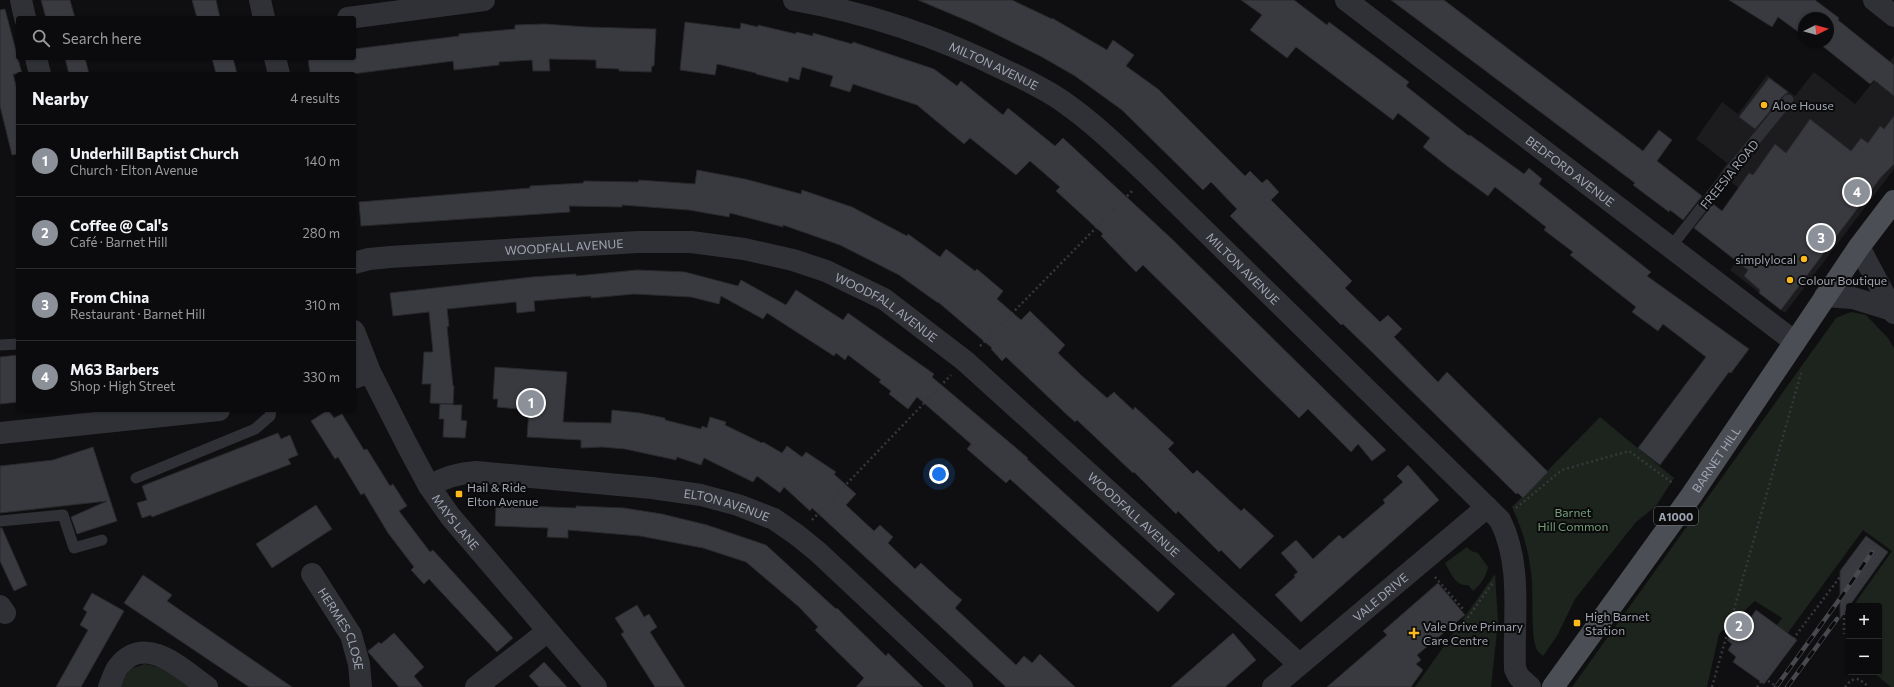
<!DOCTYPE html>
<html lang="en">
<head>
<meta charset="utf-8">
<style>
	:root { --surface:#0b0b0d; --page:#19191b; --text:#f1f3f6; --muted:#9a9b9d; --line:#2b2b2e; --accent:#8c9099 }
	body { margin:0; font-family:Commissioner,sans-serif; background:var(--page); color:var(--text) }
	.controls { position:absolute; right:12px; bottom:12px; display:grid; overflow:hidden; border-radius:4px; box-shadow:0 1px 3px #0004 }
	.controls button { width:36px; height:36px; display:grid; place-items:center; padding:0; border:0; border-bottom:1px solid var(--line); background:var(--surface); color:var(--text); font:20px sans-serif }
	.compass { position:absolute; left:1798px; top:12px; width:36px; height:36px; border-radius:50%; background:var(--surface); box-shadow:0 1px 3px #0004; rotate:84deg }
	.you { position:absolute; left:939px; top:474px; width:14px; height:14px; margin:-10px; border:3px solid #fff; border-radius:50%; background:#1a73e8; box-shadow:0 0 0 6px #1a73e833 }
	.badge { display:grid; place-items:center; width:26px; height:26px; border-radius:50%; background:var(--accent); color:#fff; font-size:13px; font-weight:700 }
	.pin { position:absolute; translate:-50% -50%; border:2px solid #fff; box-shadow:0 1px 4px #0006 }
	.list { margin:0; padding:0; list-style:none }
	h2 { display:flex; justify-content:space-between; align-items:center; height:52px; margin:0; padding:0 16px; font-size:17px }
	h2 small { font-size:13px; font-weight:400; color:var(--muted) }
	.list li { display:grid; grid-template-columns:26px 1fr auto; gap:12px; align-items:center; box-sizing:border-box; height:72px; padding:0 16px; border-top:1px solid var(--line) }
	.list b { display:block; font-size:15px; white-space:nowrap }
	.list p { margin:0; font-size:13px; white-space:nowrap; color:var(--muted) }
	.list em { font-size:13px; font-style:normal; color:var(--muted) }
	.icon { flex:none; width:22px; height:22px; fill:none; stroke:currentColor; stroke-width:2; stroke-linecap:round; stroke-linejoin:round }
	.map { position:relative; flex:none; width:1894px; height:687px; overflow:hidden }
	.search { position:absolute; background:var(--surface); box-shadow:0 1px 3px #0004; left:16px; top:16px; width:340px; height:44px; display:flex; align-items:center; gap:10px; box-sizing:border-box; padding:0 14px; border-radius:4px; color:var(--muted); font-size:15px }
	.panel { position:absolute; background:var(--surface); box-shadow:0 1px 3px #0004; left:16px; top:72px; width:340px; height:340px; border-radius:4px }
	.map>svg:first-child { display:block }
	.built { fill:#1c1b1e }
	.green { fill:#1c241d }
	.building { fill:#393a3f; stroke:#29292d }
	.lines { fill:none; stroke-linecap:round; stroke-linejoin:round }
	.path { stroke:#36383d; stroke-width:2.5; stroke-dasharray:2 3; stroke-linecap:butt }
	.service { stroke:#303136; stroke-width:11 }
	.minor { stroke:#303136; stroke-width:22 }
	.tertiary { stroke:#303136; stroke-width:22 }
	.primary { stroke:#4c4e55; stroke-width:22 }
	.rail-casing { stroke:#47494f; stroke-width:4.5 }
	.rail { stroke:#0b0b0c; stroke-width:3; stroke-dasharray:9; stroke-linecap:butt }
	.path-bridge { stroke:#36383d; stroke-width:2.5; stroke-dasharray:2 3; stroke-linecap:butt }
	.poi-dot { fill:#fbb91e; stroke:#0b0b0c; stroke-width:1.5 }
	.labels { text-anchor:middle; dominant-baseline:central; stroke-width:4; stroke-linejoin:round; paint-order:stroke }
	.shield { fill:#0b0b0c; stroke:#737781; stroke-width:1 }
	.shield-label { font-size:11px; font-weight:bold; fill:#a0a5b3 }
	.street-label { font-size:12px; fill:#a0a5b3; stroke:#0b0b0c }
	.poi-label { font-size:12px; fill:#a0a5b3; stroke:#0b0b0c; text-anchor:start }
	.park-label { font-size:12px; fill:#759f79; stroke:#0b0b0c }
</style>
</head>
<body>
<div class="map">
<svg width="1894" height="687" viewBox="0 0 1894 687">
	<rect width="100%" height="100%" fill="#0f0f11"/>
	<path class="built" d="M1894,56V169L1785,313L1730,270L1769,213L1720,173L1727,163L1696,139L1722,102L1738,114L1767,75L1795,96L1814,72L1855,104Z"/>
	<path class="green" d="M1851,312L1866,315L1888,338L1894,348V687H1891L1873,672H1879V606H1853L1892,551L1863,530L1765,664L1755,656L1782,618L1755,601L1719,634L1707,687H1572L1836,318Z
		M1600,417L1674,478L1656,506L1636,522L1575,599L1557,636L1543,656C1541,654 1538,652 1537,650C1530,635 1534,592 1531,572C1528,549 1522,528 1512,507Z
		M1467,547L1471,551L1478,553L1488,567C1486,577 1481,584 1473,591L1468,585C1456,587 1450,572 1445,563Z
		M1495,574L1498,622L1491,687H1415Z
		M145,664C163,666 178,677 192,687H118L130,669Z"/>
	<path class="building" d="M41,0H70L75,18H46Z
		M192,0H216L220,18H197Z
		M918,0H1012L1052,19V18L1107,50L1113,40L1134,55L1126,66L1158,89L1245,176L1250,171L1262,183L1267,179L1279,192L1271,200L1352,281L1345,288L1380,322L1388,315L1402,329L1394,337L1438,382L1447,372L1548,472L1523,498L1518,493L1516,494L1376,356L1343,324L1341,325L1230,216L1237,209L1211,182L1203,190L1122,110L1075,76L1042,57L975,24Z
		M1241,0H1294L1327,25L1329,22L1409,82L1406,86L1469,136L1470,135L1524,174L1529,168L1542,179L1539,184L1651,272L1647,276L1749,349L1731,373L1729,372L1660,465L1638,448L1706,357L1663,324L1658,331L1632,312L1636,307L1570,255L1573,252L1544,230L1546,227L1495,187L1488,196L1447,166L1423,147L1430,138L1398,113L1393,120L1296,47L1287,58L1250,30L1262,15Z
		M1391,0H1444L1643,151L1659,130L1672,140L1657,161L1702,196L1683,220L1670,210L1669,212L1633,185L1635,183Z
		M1729,0H1815L1839,18L1838,20L1894,65V96L1874,80L1870,84L1820,44L1818,47L1812,42H1828V18H1804V36L1778,17L1772,27Z
		M5,9L22,74H13L18,93V154L12,155L0,106V10Z
		M685,22L740,29L741,23L758,27V25L796,34V32L813,36V33L852,44L853,42L934,69L957,86L961,81L1003,115L1008,108L1055,146L1063,138L1173,240L1386,450L1372,461L1358,444L1351,452L1308,409L1299,418L1143,265L1136,272L1101,236L1103,234L1056,191L1060,187L1030,161L1016,175L970,138L964,144L917,105L853,84L850,92L830,86L833,76L802,67L799,80L789,77L788,82L756,74V73L717,64L715,75L680,70Z
		M544,24L587,27L656,29L654,66H652L651,72L619,71V69L596,68V60L549,59L550,71H533L532,60L499,62V65L454,70L453,61L352,74H310L308,58H354V49L459,36V34L515,29V25Z
		M65,58H85L89,74H69Z
		M212,58H233L237,74H216Z
		M1769,78L1788,92L1783,96L1755,129L1739,117Z
		M1894,116V164L1882,176L1781,310L1759,293L1760,290L1744,276L1748,270L1694,228L1713,204L1722,211L1749,173L1753,175L1775,144L1786,153L1810,119L1851,151L1861,138L1868,143L1880,126L1884,129Z
		M697,170L745,179L801,194L802,190L852,207L907,236L908,234L940,257L946,249L975,271L977,269L1003,291L997,299L1021,320L1030,311L1065,345L1058,353L1081,375L1107,398L1114,392L1133,410L1135,407L1174,443L1168,449L1193,474L1197,470L1241,511L1244,508L1274,536L1240,569L1221,550L1219,552L1178,511L1176,514L1134,472L1133,473L1077,420L1075,422L1064,412L1006,357L1002,361L991,349L992,348L938,302V303L899,275L840,245L783,225V227L730,213L729,217L689,210L622,205V207L569,206L570,212L361,226L359,202L530,188V186L583,183L584,181L638,182L639,180L695,184Z
		M637,270L685,272L738,286L741,280L786,305L796,290L843,320L848,313L934,374L932,377L1028,458L1027,459L1175,594L1158,612L1010,479L1006,483L967,449L971,444L917,397L908,409L889,394L891,391L879,382L881,380L848,355L845,360L836,353L834,356L767,313L763,319L721,296L719,304L691,297L634,294L591,298V296L534,301L535,311L517,313L516,302L447,309L449,326L447,327L453,386H454L453,405H462L461,420L467,421L465,438L443,437L444,419H439L440,404H453L430,403L431,384H422L424,352H433L429,312L393,316L390,293L532,277L576,274V276Z
		M18,355V402L0,404V357Z
		M495,367L567,372L563,422L611,423L612,410L640,413L665,418V420L701,429L702,426L707,428L710,417L726,422L725,425L762,443L763,442L782,453L787,446L802,457L806,452L836,472L834,474L856,494L846,505L874,531L880,525L893,537L888,543L915,569L921,563L948,588L962,600L955,608L1016,665L1024,656L1032,663L1040,654L1075,687H1006L812,508L810,511L784,487L780,493L757,476L753,482L704,458L701,465L677,457L676,460L625,449L602,447L581,448V440L527,437L529,410L497,407L498,399H493Z
		M328,410L334,418L342,414L364,450L367,449L390,486L393,484L407,506L399,511L430,552L433,550L513,638L497,652L429,579L424,584L411,570L414,567L388,533L364,493L361,495L338,457L335,459L311,421Z
		M278,433L281,439L290,435L298,455L288,459L291,464L152,517L151,515L142,518L137,503L147,500L142,486Z
		M93,447L117,521L77,534L71,517L107,501L0,513V466L53,460Z
		M1408,465L1439,500L1301,622L1275,595L1295,577L1294,575L1298,572L1281,553L1296,540L1313,559L1339,535L1343,539L1385,503L1383,500L1403,482L1397,476Z
		M316,505L332,529L272,568L256,544Z
		M496,505L576,508V506L624,508L662,514L707,525L766,545L836,609L837,608L886,656L888,653L923,687H856L864,678L815,630L818,627L799,607L746,562L703,548L640,536L568,530V538L547,537L548,528L495,526Z
		M0,528H2L27,585L14,591L0,561Z
		M1866,536L1888,552L1840,619V571Z
		M143,575L172,595L167,601L292,687H249L124,603Z
		M1438,583L1465,615L1417,655L1421,660L1416,664L1423,670L1411,687H1327L1387,635L1383,631Z
		M92,593L124,611L81,687H56L88,630L80,625L87,612L83,609Z
		M637,605L644,617L649,614L657,627L650,632L685,687H655L621,634L624,632L615,618Z
		M1756,610L1797,640L1764,684L1733,662L1736,657L1728,650L1732,644L1727,640L1741,620L1746,624Z
		M394,633L424,667L414,676L423,687H399L369,653L368,651L379,642L381,644Z
		M1233,633L1256,660L1225,687H1171Z
		M544,662L557,676L567,687H539L529,676Z"/>
	<g class="lines">
		<path class="path" d="M980,346L1133,190
			M1516,508L1562,470L1629,451L1674,484
			M812,520L951,375
			M1435,577L1463,609
			M1733,618L1735,629
			M1462,626L1494,581
			M1712,687L1801,373
			M1757,687L1867,541L1883,552L1844,610V634
			M1845,687L1851,680L1859,679L1869,687"/>
		<path class="service" d="M1670,248L1734,166L1788,100
			M0,345L18,344
			M136,478L255,429L270,416L271,410
			M0,521L63,515L74,548L102,540"/>
		<g class="minor">
			<path d="M21,0L25,18"/>
			<path id="s1" d="M794,0C868,13 939,37 1007,71C1026,80 1047,90 1065,103C1095,124 1121,150 1148,175L1500,520C1523,566 1513,619 1515,669L1519,677L1530,687"/>
			<path id="s2" d="M1346,0L1795,342"/>
			<path d="M1874,0L1894,16"/>
			<path d="M348,18L484,0"/>
			<path d="M36,58L40,74"/>
			<path id="s3" d="M354,263L369,259L390,257L638,242H691L744,249L793,260L826,271L884,299L965,361L1299,664"/>
			<path d="M354,378L370,372"/>
			<path d="M0,433L219,410"/>
			<path id="s4" d="M429,486C445,477 458,473 476,472L652,488L701,495L738,505L774,519L797,535L818,552L962,687"/>
			<path id="s5" d="M312,574L351,635L359,664L361,687"/>
			<path d="M0,606L5,613"/>
			<path d="M109,687C112,681 114,672 118,667C145,632 182,669 207,687"/>
			<path d="M476,687L548,631"/>
			<path id="s6" d="M1273,687L1487,507"/>
		</g>
		<g class="tertiary">
			<path d="M260,0L264,18"/>
			<path d="M275,58L279,74"/>
			<path d="M1859,247L1894,313"/>
			<path d="M1825,296L1853,298L1892,310"/>
			<path id="s7" d="M354,331L370,372L407,445L429,486L450,516L596,687"/>
		</g>
		<path class="primary" id="s8" d="M1553,687L1691,496L1859,247L1894,201"/>
		<g class="rail-casing">
			<path id="rail" d="M1776,687L1844,593L1872,552
				M1787,687L1837,619"/>
		</g>
		<use href="#rail" class="rail"/>
		<path class="path-bridge" d="M1764,678L1777,687"/>
	</g>
	<g class="poi-dot">
		<circle cx="1764" cy="105" r="4"/>
		<circle cx="1804" cy="259" r="4"/>
		<circle cx="1790" cy="280" r="4"/>
		<rect x="455" y="490" width="8" height="8" rx="2"/>
		<rect x="1573" y="619" width="8" height="8" rx="2"/>
		<path d="M1412 627h4v4h4v4h-4v4h-4v-4h-4v-4h4z"/>
	</g>
	<g class="labels">
		<rect class="shield" x="1654" y="507" width="44" height="18" rx="3"/>
		<g class="shield-label">
			<text x="1676" y="516">A1000</text>
		</g>
		<g class="street-label">
			<text stroke="none"><textPath href="#s1" startOffset="211">MILTON AVENUE</textPath></text>
			<text stroke="none"><textPath href="#s2" startOffset="282">BEDFORD AVENUE</textPath></text>
			<text transform="translate(1729 174) rotate(-51)">FREESIA ROAD</text>
			<text stroke="none"><textPath href="#s3" startOffset="211">WOODFALL AVENUE</textPath></text>
			<text stroke="none"><textPath href="#s1" startOffset="535">MILTON AVENUE</textPath></text>
			<text stroke="none"><textPath href="#s3" startOffset="547">WOODFALL AVENUE</textPath></text>
			<text stroke="none"><textPath href="#s8" startOffset="280">BARNET HILL</textPath></text>
			<text stroke="none"><textPath href="#s4" startOffset="303">ELTON AVENUE</textPath></text>
			<text stroke="none"><textPath href="#s3" startOffset="871">WOODFALL AVENUE</textPath></text>
			<text stroke="none"><textPath href="#s7" startOffset="217">MAYS LANE</textPath></text>
			<text stroke="none"><textPath href="#s6" startOffset="140">VALE DRIVE</textPath></text>
			<text stroke="none"><textPath href="#s5" startOffset="63">HERMES CLOSE</textPath></text>
		</g>
		<g class="poi-label">
			<text x="1772" y="105">Aloe House</text>
			<text x="1796" y="259" text-anchor="end">simplylocal</text>
			<text x="1798" y="280">Colour Boutique</text>
			<text x="467" y="487">Hail &amp; Ride<tspan x="467" dy="14">Elton Avenue</tspan></text>
			<text x="1585" y="616">High Barnet<tspan x="1585" dy="14">Station</tspan></text>
			<text x="1423" y="626">Vale Drive Primary<tspan x="1423" dy="14">Care Centre</tspan></text>
		</g>
		<g class="park-label">
			<text x="1573" y="512">Barnet<tspan x="1573" dy="14">Hill Common</tspan></text>
		</g>
	</g>
</svg>
<div class="controls">
<button>+</button>
<button>−</button>
</div>
<svg class="compass" viewBox="-18 -18 36 36"><path d="M0-13l5 13h-10z" fill="#e53935"/><path d="M0 13l5-13h-10z" fill="#9a9b9d"/></svg>
<div class="you"></div>
<div class="pin badge" style="left:531px;top:403px">1</div>
<div class="pin badge" style="left:1739px;top:626px">2</div>
<div class="pin badge" style="left:1821px;top:238px">3</div>
<div class="pin badge" style="left:1857px;top:192px">4</div>
<div class="search"><svg class="icon" aria-label="search" viewBox="0 0 24 24"><circle cx="10" cy="10" r="6"/><path d="M15 15l6 6"/></svg>Search here</div>
<section class="panel">
<h2>Nearby<small>4 results</small></h2>
<ul class="list">
<li><span class="badge">1</span><div><b>Underhill Baptist Church</b><p>Church · Elton Avenue</p></div><em>140 m</em></li>
<li><span class="badge">2</span><div><b>Coffee @ Cal's</b><p>Café · Barnet Hill</p></div><em>280 m</em></li>
<li><span class="badge">3</span><div><b>From China</b><p>Restaurant · Barnet Hill</p></div><em>310 m</em></li>
<li><span class="badge">4</span><div><b>M63 Barbers</b><p>Shop · High Street</p></div><em>330 m</em></li>
</ul>
</section>
</div>
</body>
</html>
